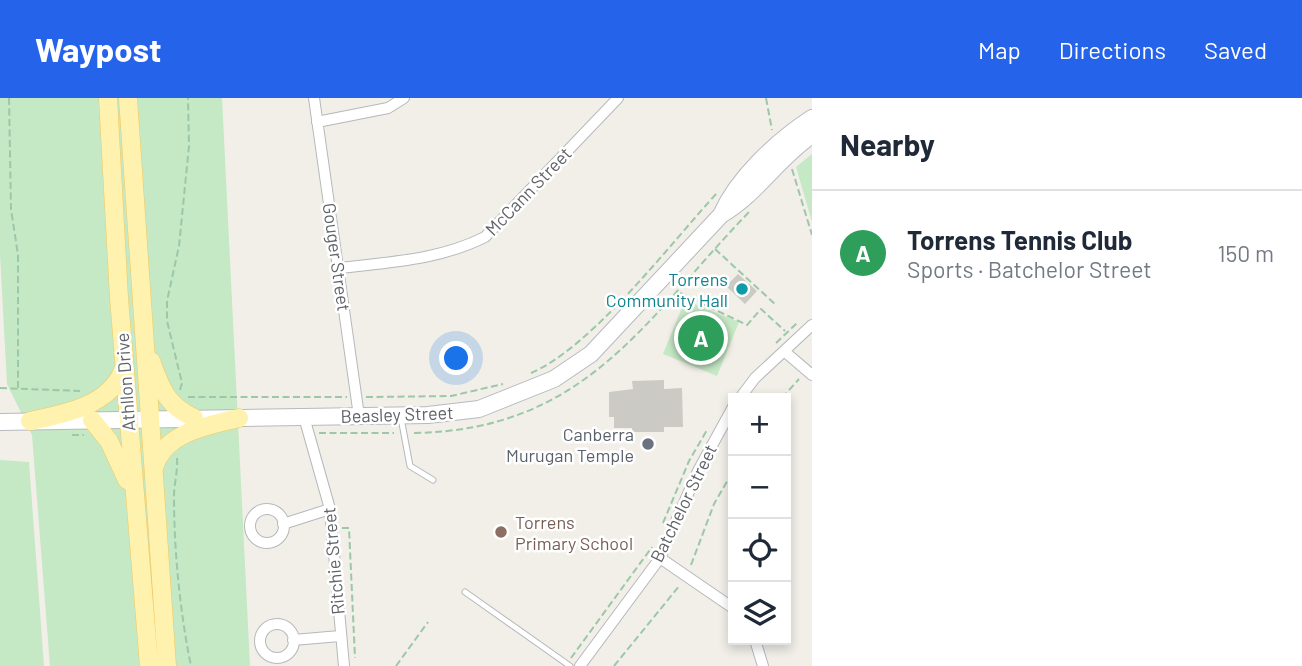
<!DOCTYPE html>
<html lang="en">
<head>
<meta charset="utf-8">
<style>
	:root { --surface:#fff; --page:#f2f2f3; --text:#1f2937; --muted:#747a83; --line:#e0e1e3; --accent:#2563eb }
	body { margin:0; font-family:Barlow,sans-serif; background:var(--page); color:var(--text) }
	.controls { position:absolute; right:21px; bottom:21px; display:grid; overflow:hidden; border-radius:0px; box-shadow:0 4px 10px #0003 }
	.controls button { width:63px; height:63px; display:grid; place-items:center; padding:0; border:0; border-bottom:2px solid var(--line); background:var(--surface); color:var(--text); font:35px sans-serif }
	.you { position:absolute; left:457px; top:261px; width:24px; height:24px; margin:-18px; border:5px solid #fff; border-radius:50%; background:#1a73e8; box-shadow:0 0 0 10px #1a73e833 }
	.badge { display:grid; place-items:center; width:46px; height:46px; border-radius:50%; background:var(--accent); color:#fff; font-size:23px; font-weight:700 }
	.pin { position:absolute; translate:-50% -50%; border:4px solid #fff; box-shadow:0 2px 7px #0006 }
	.list { margin:0; padding:0; list-style:none }
	h2 { display:flex; justify-content:space-between; align-items:center; height:91px; margin:0; padding:0 28px; font-size:30px }
	h2 small { font-size:23px; font-weight:400; color:var(--muted) }
	.list li { display:grid; grid-template-columns:46px 1fr auto; gap:21px; align-items:center; box-sizing:border-box; height:126px; padding:0 28px; border-top:2px solid var(--line) }
	.list b { display:block; font-size:26px; white-space:nowrap }
	.list p { margin:0; font-size:23px; white-space:nowrap; color:var(--muted) }
	.list em { font-size:23px; font-style:normal; color:var(--muted) }
	.icon { flex:none; width:38px; height:38px; fill:none; stroke:currentColor; stroke-width:2; stroke-linecap:round; stroke-linejoin:round }
	.map { position:relative; flex:none; width:812px; height:568px; overflow:hidden }
	header { display:flex; align-items:center; gap:42px; box-sizing:border-box; height:98px; padding:0 35px; background:var(--accent); color:#fff }
	header strong { font-size:33px }
	nav { display:flex; gap:38px; margin-inline-start:auto; font-size:24px }
	main { display:flex }
	aside { flex:1; background:var(--surface) }
	.map>svg:first-child { display:block }
	.green { fill:#c5e8c5 }
	.building { fill:#cccac5 }
	.lines { fill:none; stroke-linecap:round; stroke-linejoin:round }
	.lane-casing { stroke:#b5b8bc; stroke-width:7 }
	.street-casing { stroke:#b5b8bc; stroke-width:12 }
	.secondary-casing { stroke:#b6babf; stroke-width:18 }
	.primary-casing { stroke:#f2c960; stroke-width:19 }
	.path { stroke:#9cc7a9; stroke-width:2; stroke-dasharray:7 3.5; stroke-linecap:butt }
	.lane { stroke:#fff; stroke-width:5 }
	.street { stroke:#fff; stroke-width:10 }
	.secondary { stroke:#fff; stroke-width:16 }
	.primary { stroke:#fff2af; stroke-width:18 }
	.culture-dot { fill:#0f9aa8; stroke:#fff; stroke-width:2.5 }
	.worship-dot { fill:#6b7280; stroke:#fff; stroke-width:2.5 }
	.education-dot { fill:#8d6e63; stroke:#fff; stroke-width:2.5 }
	.labels { text-anchor:middle; dominant-baseline:central; stroke-width:5; stroke-linejoin:round; paint-order:stroke }
	.street-label { font-size:18px; fill:#5f6368; stroke:#fff }
	.culture-label { font-size:18px; fill:#0d838f; stroke:#fff; text-anchor:end }
	.worship-label { font-size:18px; fill:#5b616d; stroke:#fff; text-anchor:end }
	.education-label { font-size:18px; fill:#785e54; stroke:#fff; text-anchor:start }
</style>
</head>
<body>
<header>
<strong>Waypost</strong>
<nav><a>Map</a><a>Directions</a><a>Saved</a></nav>
</header>
<main>
<div class="map">
<svg width="812" height="568" viewBox="0 0 812 568">
	<rect width="100%" height="100%" fill="#f1efe8"/>
	<path class="green" d="M0,0H222L250,568H50L32,337L7,286L0,156Z
		M812,56V124L796,69Z
		M685,202L739,224L717,278L663,256Z
		M0,362L29,364L44,568H0Z"/>
	<path class="building" d="M738,176L757,193L745,206L726,188Z
		M664,282V291L682,290L683,329H664V334H632V330H614V319H609V294L633,291L632,283Z"/>
	<g class="lines">
		<g class="lane-casing">
			<path id="lane" d="M401,320L410,368L433,382
				M465,494L570,568"/>
		</g>
		<g class="street-casing">
			<path id="street" d="M314,0L359,318
				M317,24L388,10L404,0
				M340,170C390,164 439,162 485,139L618,0
				M784,253L812,277
				M740,300L755,280L812,227
				M304,319L330,411L344,568
				M250 428a17 17 0 1 1 34 0a17 17 0 1 1-34 0Z
				M283,426L330,411
				M660,460L733,510
				M260 543a17 17 0 1 1 34 0a17 17 0 1 1-34 0Z
				M293,542L340,538
				M755,542L763,568
				M580,568L660,460L698,373L733,309"/>
		</g>
		<g class="secondary-casing">
			<path id="secondary" d="M721,117C738,79 777,43 812,20
				M0,324L428,317L479,311L554,281L591,256L721,117C756,97 778,60 812,37"/>
		</g>
		<g class="primary-casing">
			<path id="primary" d="M108,0L119,200L149,568
				M128,0L167,568
				M151,263C161,290 166,307 194,320
				M92,322L109,343L127,382
				M30,323C63,316 110,308 123,272
				M154,370C164,334 207,328 239,320"/>
		</g>
		<path class="path" d="M9,0L11,111L18,157V291
			M766,0L772,32
			M792,71L812,137
			M715,151L776,207
			M680,195L747,227L761,211L785,233
			M776,245L797,225
			M531,275C592,249 670,146 717,95
			M0,290L80,293
			M180,292L182,285L167,223V203L179,148L189,48L188,0
			M188,299H347
			M366,299L451,298L503,286
			M782,300L799,281
			M319,335H394
			M414,335C585,332 643,224 749,114
			M72,337H84
			M177,360C178,373 174,386 174,398C174,454 180,514 191,568
			M663,425L689,363L707,332
			M342,430H349L355,560
			M691,467L714,406L733,373
			M571,560L652,449
			M396,568L428,524
			M614,568L680,487"/>
		<use href="#lane" class="lane"/>
		<use href="#street" class="street"/>
		<use href="#secondary" class="secondary"/>
		<use href="#primary" class="primary"/>
	</g>
	<circle class="culture-dot" cx="742" cy="191" r="7"/>
	<circle class="worship-dot" cx="648" cy="346" r="7"/>
	<circle class="education-dot" cx="501" cy="434" r="7"/>
	<g class="labels">
		<g class="street-label">
			<text transform="translate(528 93) rotate(-46)">McCann Street</text>
			<text transform="translate(337 159) rotate(82)">Gouger Street</text>
			<text transform="translate(125 284) rotate(-94)">Athllon Drive</text>
			<text transform="translate(397 316) rotate(-2)">Beasley Street</text>
			<text transform="translate(683 405) rotate(-64)">Batchelor Street</text>
			<text transform="translate(333 463) rotate(-95)">Ritchie Street</text>
		</g>
		<g class="culture-label">
			<text x="728" y="181">Torrens<tspan x="728" dy="21">Community Hall</tspan></text>
		</g>
		<g class="worship-label">
			<text x="634" y="336">Canberra<tspan x="634" dy="21">Murugan Temple</tspan></text>
		</g>
		<g class="education-label">
			<text x="515" y="424">Torrens<tspan x="515" dy="21">Primary School</tspan></text>
		</g>
	</g>
</svg>
<div class="controls">
<button>+</button>
<button>−</button>
<button><svg class="icon" aria-label="locate" viewBox="0 0 24 24"><circle cx="12" cy="12" r="6"/><path d="M12 2v4M12 18v4M2 12h4M18 12h4"/></svg></button>
<button><svg class="icon" aria-label="layers" viewBox="0 0 24 24"><path d="M12 4l9 5-9 5-9-5zM3 14l9 5 9-5"/></svg></button>
</div>
<div class="you"></div>
<div class="pin badge" style="left:701px;top:240px;background:#2e9e5b">A</div>
</div>
<aside>
<h2>Nearby<small></small></h2>
<ul class="list">
<li><span class="badge" style="background:#2e9e5b">A</span><div><b>Torrens Tennis Club</b><p>Sports · Batchelor Street</p></div><em>150 m</em></li>
</ul>
</aside>
</main>
</body>
</html>
